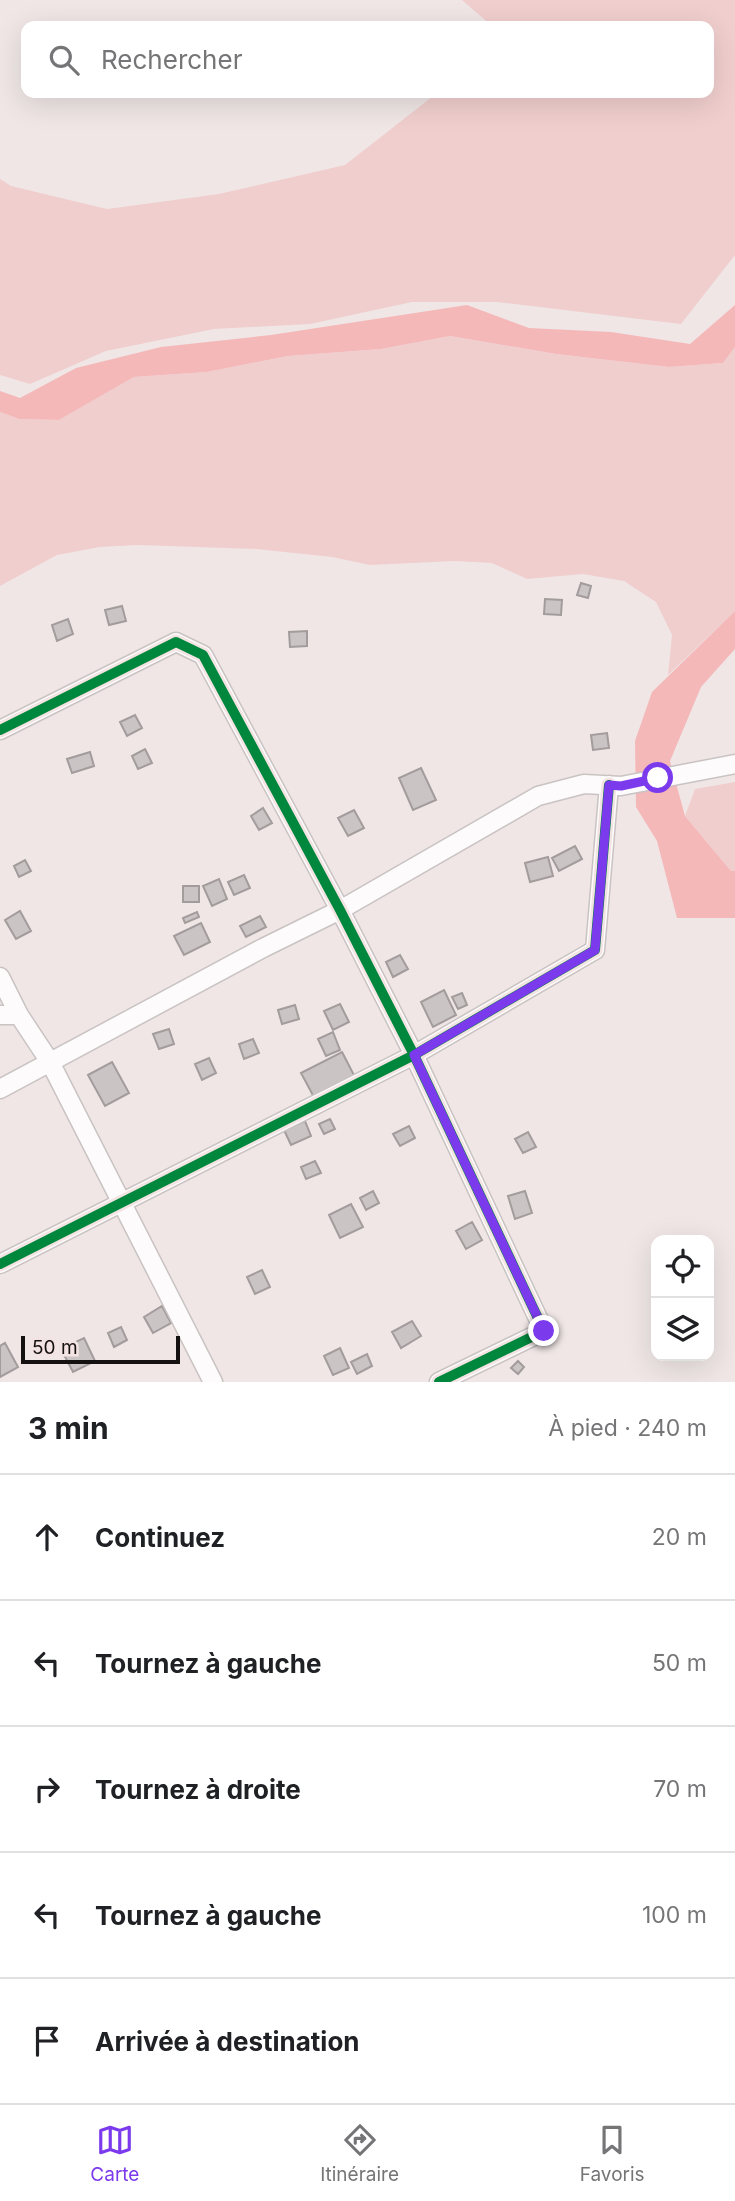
<!DOCTYPE html>
<html lang="fr">
<head>
<meta charset="utf-8">
<style>
	:root { --surface:#fff; --page:#f6f6f6; --text:#202124; --muted:#757577; --line:#e0e0e0; --accent:#7c3aed }
	body { margin:0; font-family:Inter,sans-serif; background:var(--page); color:var(--text) }
	.controls { position:absolute; right:21px; bottom:21px; display:grid; overflow:hidden; border-radius:14px; box-shadow:0 7px 28px #0002 }
	.controls button { width:63px; height:63px; display:grid; place-items:center; padding:0; border:0; border-bottom:2px solid var(--line); background:var(--surface); color:var(--text); font:35px sans-serif }
	.scale { position:absolute; left:21px; bottom:18px; width:159px; box-sizing:border-box; padding-left:7px; border:4px solid #161111; border-top:0; font-size:19px; line-height:24px; white-space:nowrap; color:#161111; -webkit-text-stroke:5px #f3e3e3; paint-order:stroke }
	.stop { position:absolute; width:21px; height:21px; margin:-16px; border:5px solid #7c3aed; border-radius:50%; background:#fff }
	.stop.end { background:#7c3aed; border-color:#fff; box-shadow:0 2px 7px #0008 }
	.list { margin:0; padding:0; list-style:none }
	h2 { display:flex; justify-content:space-between; align-items:center; height:91px; margin:0; padding:0 28px; font-size:30px }
	h2 small { font-size:23px; font-weight:400; color:var(--muted) }
	.list li { display:grid; grid-template-columns:46px 1fr auto; gap:21px; align-items:center; box-sizing:border-box; height:126px; padding:0 28px; border-top:2px solid var(--line) }
	.list b { display:block; font-size:26px; white-space:nowrap }
	.list em { font-size:23px; font-style:normal; color:var(--muted) }
	.icon { flex:none; width:38px; height:38px; fill:none; stroke:currentColor; stroke-width:2; stroke-linecap:round; stroke-linejoin:round }
	.map { position:relative; flex:none; width:735px; height:1382px; overflow:hidden }
	.search { position:absolute; background:var(--surface); box-shadow:0 7px 28px #0002; left:21px; right:21px; top:21px; height:77px; display:flex; align-items:center; gap:18px; box-sizing:border-box; padding:0 24px; border-radius:14px; color:var(--muted); font-size:26px }
	.sheet { height:721px; background:var(--surface) }
	nav { display:flex; justify-content:space-around; align-items:center; box-sizing:border-box; height:98px; border-top:2px solid var(--line); background:var(--surface); font-size:19px; color:var(--muted) }
	nav a { display:grid; justify-items:center; gap:4px }
	nav .on { color:var(--accent) }
	.map>svg:first-child { display:block }
	.green { fill:#f1cece }
	.water { fill:#f5b8b9 }
	.building { fill:#cbc4c4; stroke:#a39c9c; stroke-width:2 }
	.lines { fill:none; stroke-linecap:round; stroke-linejoin:round }
	.minor-casing { stroke:#cac3c3; stroke-width:21 }
	.minor { stroke:#fdfbfb; stroke-width:18 }
	.cycleway-casing { stroke:#f3e3e3; stroke-width:15 }
	.cycleway { stroke:#00873e; stroke-width:10 }
	.route { stroke:#7c3aed; stroke-width:9 }
</style>
</head>
<body>
<div class="map">
<svg width="735" height="1382" viewBox="0 0 735 1382">
	<rect width="100%" height="100%" fill="#f0e6e6"/>
	<path class="green" d="M462,0H735V255L681,324L497,302H412L310,324L214,329L106,351L30,384L0,375V179L11,186L107,209L219,194L345,165L437,93H709V26H492Z
		M450,336L556,354L669,367L723,363L735,347V611L668,675L672,635L656,602L624,581L583,574L527,579L492,563L454,561L370,565L332,557L256,549L138,545L100,547L57,555L0,586V412L19,419L59,420L134,377L207,372L288,356L381,349Z
		M735,782V871H731L685,816L695,789Z"/>
	<path class="water" d="M467,305L529,328L611,332L690,344L735,305V347L723,363L669,367L556,354L450,336L381,349L288,356L207,372L134,377L59,420L19,419L0,412V391L20,398L76,368L161,347L271,335Z
		M735,611V649L701,687L670,761L685,816L731,871H735V918H677L657,841L636,807L635,741L652,692Z"/>
	<path class="building" d="M581,583L591,586L588,598L577,595Z
		M545,599L562,600L561,615L544,614Z
		M122,606L126,621L109,625L105,610Z
		M68,619L73,634L57,641L52,625Z
		M307,631V646L290,647L289,632Z
		M135,715L142,728L127,736L120,722Z
		M607,733L609,748L593,750L591,735Z
		M145,749L152,763L138,769L132,756Z
		M90,752L94,766L72,773L67,759Z
		M421,768L436,800L413,810L399,778Z
		M263,808L272,823L259,830L251,816Z
		M354,810L364,828L348,836L338,818Z
		M575,846L582,859L559,871L552,858Z
		M548,857L553,876L530,882L525,863Z
		M25,860L31,871L19,877L14,866Z
		M244,875L250,888L234,895L228,882Z
		M219,879L227,899L212,906L203,886Z
		M183,886H199V902H183Z
		M20,911L31,931L16,939L5,920Z
		M197,912L199,917L185,923L183,918Z
		M260,916L266,927L246,937L240,926Z
		M201,923L210,942L184,955L174,936Z
		M400,955L408,969L393,977L386,962Z
		M444,990L456,1015L433,1027L421,1002Z
		M462,993L467,1005L458,1009L452,997Z
		M340,1004L349,1022L333,1030L324,1011Z
		M295,1005L299,1019L282,1024L278,1010Z
		M169,1029L174,1044L159,1049L153,1034Z
		M333,1032L340,1050L326,1056L318,1039Z
		M253,1039L259,1053L244,1059L239,1044Z
		M342,1052L357,1081L316,1101L301,1073Z
		M209,1058L216,1073L202,1080L195,1064Z
		M112,1062L129,1093L105,1106L88,1075Z
		M330,1119L335,1129L324,1134L319,1124Z
		M305,1121L311,1136L291,1145L284,1130Z
		M409,1126L415,1138L400,1146L393,1134Z
		M528,1132L536,1147L523,1153L515,1139Z
		M315,1161L321,1173L306,1179L301,1167Z
		M373,1191L379,1203L366,1210L360,1198Z
		M525,1191L532,1213L515,1219L508,1196Z
		M351,1204L363,1227L340,1238L329,1215Z
		M472,1222L482,1240L466,1249L456,1231Z
		M262,1270L270,1287L255,1294L247,1277Z
		M162,1306L171,1323L153,1333L144,1317Z
		M412,1321L421,1336L401,1348L392,1332Z
		M121,1327L127,1340L114,1347L108,1333Z
		M84,1338L95,1361L73,1372L61,1349Z
		M5,1343L18,1367L0,1377V1346Z
		M340,1348L349,1368L333,1375L324,1356Z
		M367,1354L372,1366L357,1374L351,1362Z
		M518,1361L524,1367L518,1374L511,1368Z"/>
	<g class="lines">
		<g class="minor-casing">
			<path id="minor" d="M0,730L176,642L203,655L340,910L414,1055L544,1331L439,1382
				M0,977L19,1015L50,1062L213,1382
				M0,1015H19
				M0,1089L263,948L340,910L538,796L584,784L621,786L735,764
				M0,1264L414,1055L595,950L609,785"/>
		</g>
		<use href="#minor" class="minor"/>
		<g class="cycleway-casing">
			<path id="cycleway" d="M0,730L176,642L203,655L340,910L414,1055L544,1331L439,1382
				M0,1264L414,1055L595,950L609,785"/>
		</g>
		<use href="#cycleway" class="cycleway"/>
	</g>
	<g class="lines">
		<path class="route" d="M544,1331L414,1055L595,950L609,785L621,786L658,778"/>
	</g>
</svg>
<div class="controls">
<button><svg class="icon" aria-label="locate" viewBox="0 0 24 24"><circle cx="12" cy="12" r="6"/><path d="M12 2v4M12 18v4M2 12h4M18 12h4"/></svg></button>
<button><svg class="icon" aria-label="layers" viewBox="0 0 24 24"><path d="M12 4l9 5-9 5-9-5zM3 14l9 5 9-5"/></svg></button>
</div>
<div class="scale">50 m</div>
<div class="stop" style="left:658px;top:778px"></div>
<div class="stop end" style="left:544px;top:1331px"></div>
<div class="search"><svg class="icon" aria-label="search" viewBox="0 0 24 24"><circle cx="10" cy="10" r="6"/><path d="M15 15l6 6"/></svg>Rechercher</div>
</div>
<section class="sheet">
<h2>3 min<small>À pied · 240 m</small></h2>
<ul class="list">
<li><svg class="icon" aria-label="ahead" viewBox="0 0 24 24"><path d="M12 20V5M6 11l6-6 6 6"/></svg><div><b>Continuez</b></div><em>20 m</em></li>
<li><svg class="icon" aria-label="left" viewBox="0 0 24 24"><path d="M17 20v-9H6M10 6l-5 5 5 5"/></svg><div><b>Tournez à gauche</b></div><em>50 m</em></li>
<li><svg class="icon" aria-label="right" viewBox="0 0 24 24"><path d="M7 20v-9h11M14 6l5 5-5 5"/></svg><div><b>Tournez à droite</b></div><em>70 m</em></li>
<li><svg class="icon" aria-label="left" viewBox="0 0 24 24"><path d="M17 20v-9H6M10 6l-5 5 5 5"/></svg><div><b>Tournez à gauche</b></div><em>100 m</em></li>
<li><svg class="icon" aria-label="arrive" viewBox="0 0 24 24"><path d="M6 21V4h12l-3 4 3 4H6"/></svg><div><b>Arrivée à destination</b></div></li>
</ul>
</section>
<nav>
<a class="on"><svg class="icon" aria-label="map" viewBox="0 0 24 24"><path d="M3 6l6-2 6 2 6-2v14l-6 2-6-2-6 2zM9 4v14M15 6v14"/></svg>Carte</a>
<a><svg class="icon" aria-label="directions" viewBox="0 0 24 24"><path d="M12 3l9 9-9 9-9-9zM9 14v-3h6M13 9l2 2-2 2"/></svg>Itinéraire</a>
<a><svg class="icon" aria-label="saved" viewBox="0 0 24 24"><path d="M7 4h10v16l-5-4-5 4z"/></svg>Favoris</a>
</nav>
</body>
</html>
